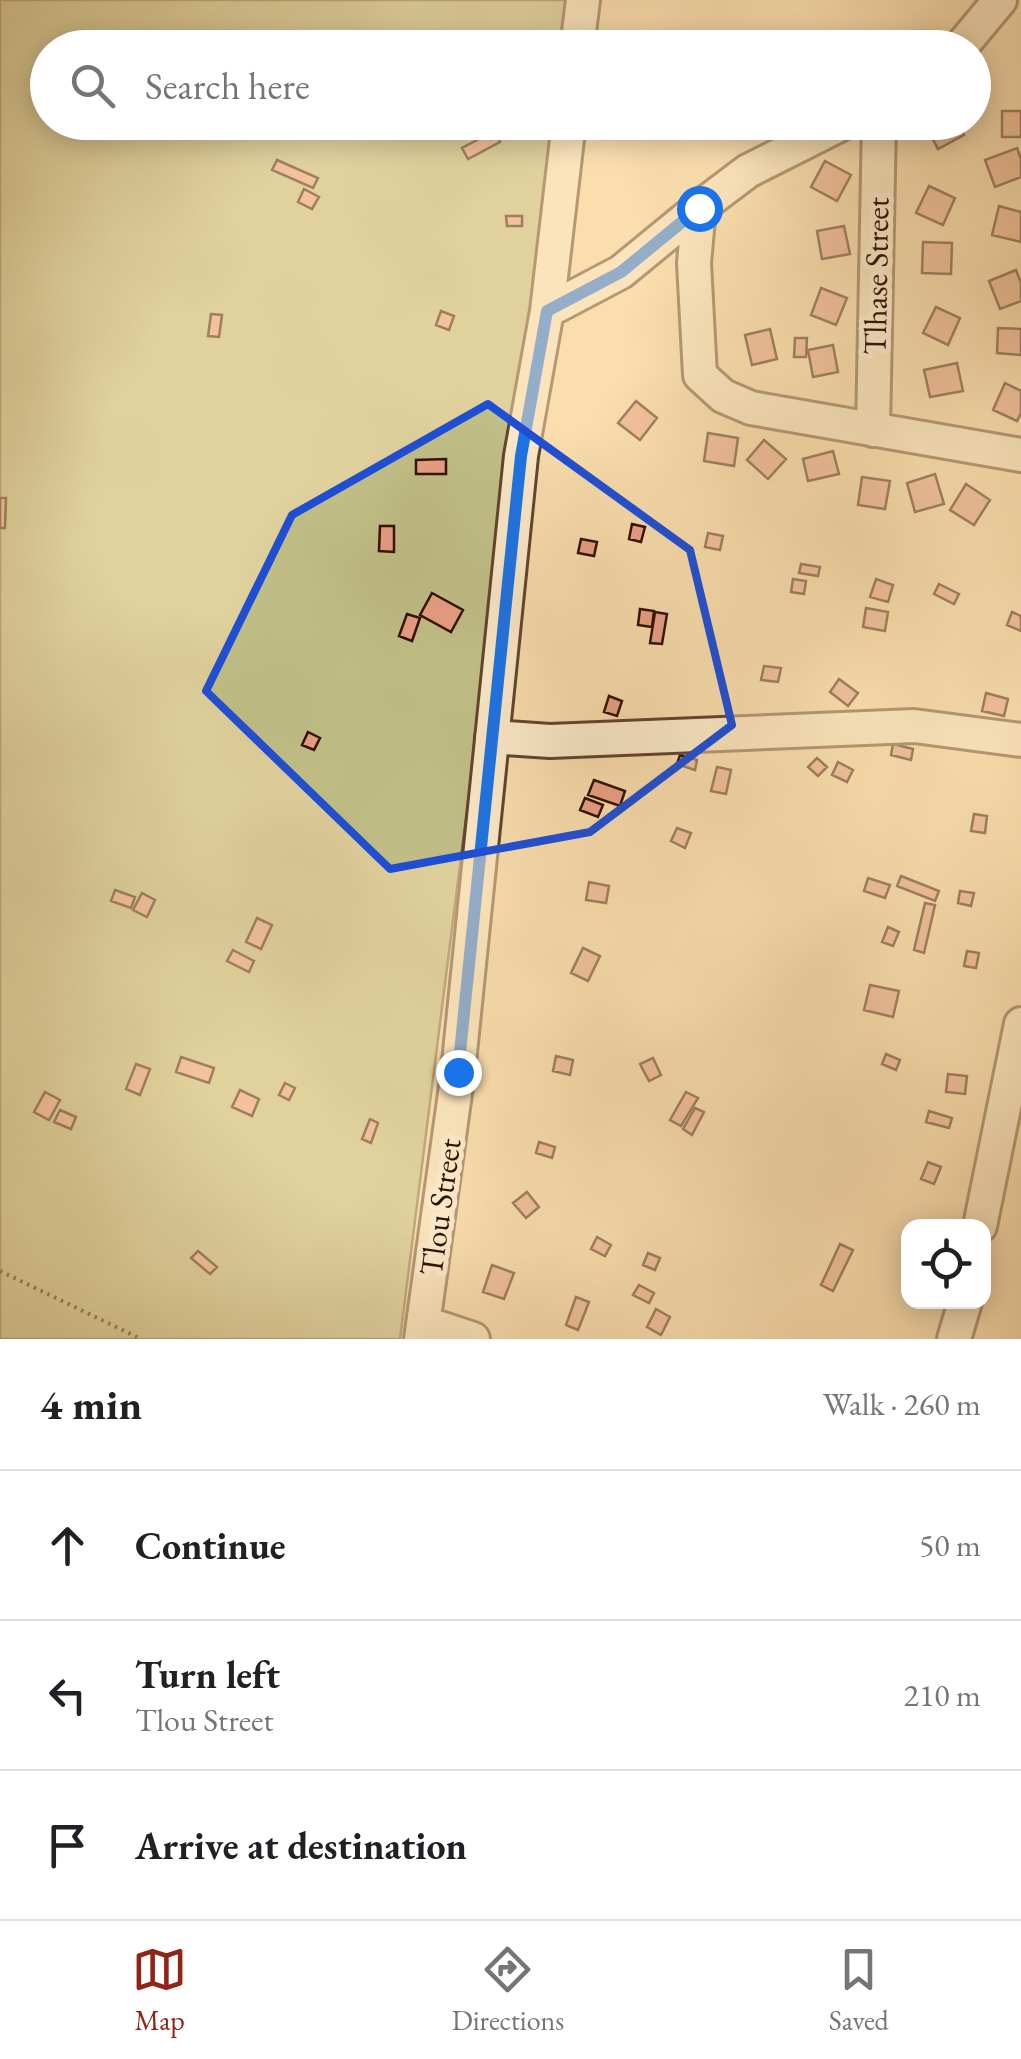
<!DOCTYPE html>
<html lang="en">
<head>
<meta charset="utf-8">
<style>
	:root { --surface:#fff; --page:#f2f2f2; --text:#202124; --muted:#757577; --line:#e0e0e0; --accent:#8f2418 }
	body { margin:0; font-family:"EB Garamond",serif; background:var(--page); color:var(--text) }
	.controls { position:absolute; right:30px; bottom:30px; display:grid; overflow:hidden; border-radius:20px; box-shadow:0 5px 25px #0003 }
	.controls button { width:90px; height:90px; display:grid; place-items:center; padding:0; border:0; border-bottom:2px solid var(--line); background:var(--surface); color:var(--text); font:50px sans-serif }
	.stop { position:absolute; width:30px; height:30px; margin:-22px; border:8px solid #1a73e8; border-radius:50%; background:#fff }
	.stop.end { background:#1a73e8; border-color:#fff; box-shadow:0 2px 10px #0008 }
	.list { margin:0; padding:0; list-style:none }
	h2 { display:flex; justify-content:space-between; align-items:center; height:130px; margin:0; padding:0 40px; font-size:42px }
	h2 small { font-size:32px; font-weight:400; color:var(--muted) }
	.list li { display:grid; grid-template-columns:65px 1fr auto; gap:30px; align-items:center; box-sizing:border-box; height:150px; padding:0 40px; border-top:2px solid var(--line) }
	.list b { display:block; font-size:38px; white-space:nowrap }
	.list p { margin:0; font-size:32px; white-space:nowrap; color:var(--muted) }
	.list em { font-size:32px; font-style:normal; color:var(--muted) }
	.icon { flex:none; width:55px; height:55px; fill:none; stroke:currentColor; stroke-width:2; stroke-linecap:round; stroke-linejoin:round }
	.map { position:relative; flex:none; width:1021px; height:1339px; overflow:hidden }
	.search { position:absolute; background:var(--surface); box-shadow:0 5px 25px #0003; left:30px; right:30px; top:30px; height:110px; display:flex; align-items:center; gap:25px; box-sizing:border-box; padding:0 35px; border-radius:55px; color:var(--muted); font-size:38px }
	.sheet { height:580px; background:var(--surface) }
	nav { display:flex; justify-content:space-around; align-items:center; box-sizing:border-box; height:140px; border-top:2px solid var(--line); background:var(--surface); font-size:28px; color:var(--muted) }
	nav a { display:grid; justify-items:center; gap:5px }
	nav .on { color:var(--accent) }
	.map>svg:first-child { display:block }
	.green { fill:#c1c088; stroke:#786845; stroke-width:2.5 }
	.building { fill:#eba086; stroke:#300f02; stroke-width:2.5 }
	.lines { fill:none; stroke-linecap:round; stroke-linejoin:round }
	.minor-casing { stroke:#62432d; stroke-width:38 }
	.path { stroke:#300f02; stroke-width:4; stroke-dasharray:2.5 5; stroke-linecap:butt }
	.minor { stroke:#fceaca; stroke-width:32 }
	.route { stroke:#1a73e8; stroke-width:12 }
	.marked { fill:none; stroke:#1d4ed8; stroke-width:8; stroke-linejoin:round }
	.labels { text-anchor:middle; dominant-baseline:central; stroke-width:10; stroke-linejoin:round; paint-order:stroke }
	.street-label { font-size:32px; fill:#300f02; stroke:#fceaca }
</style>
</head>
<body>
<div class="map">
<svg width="1021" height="1339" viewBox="0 0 1021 1339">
	<rect width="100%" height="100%" fill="#fadeae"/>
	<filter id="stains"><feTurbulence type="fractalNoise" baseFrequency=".002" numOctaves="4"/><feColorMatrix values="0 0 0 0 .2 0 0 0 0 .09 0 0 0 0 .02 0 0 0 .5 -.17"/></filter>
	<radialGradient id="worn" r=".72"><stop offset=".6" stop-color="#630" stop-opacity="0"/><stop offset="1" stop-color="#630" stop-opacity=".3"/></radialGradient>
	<path class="green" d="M0,0H569L563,47L48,48V122L554,123L400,1339H0Z"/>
	<path class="building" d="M1002,111H1021V137H1002Z
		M958,122L964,135L938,149L925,124Z
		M494,131L500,142L468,159L462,148Z
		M1017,148L1021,159V177L995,187L985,160Z
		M277,160L318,178L313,188L272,170Z
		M825,161L851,175L837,201L811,187Z
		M929,186L955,198L943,225L916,213Z
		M304,189L319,197L312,209L298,202Z
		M999,206L1021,212V242L992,235Z
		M506,216H522V226H507Z
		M844,226L850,254L822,259L817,231Z
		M923,242L952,243L951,274L922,273Z
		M1016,270L1021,283V301L1000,309L989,281Z
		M821,288L847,298L836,325L811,315Z
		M936,307L960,318L948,345L923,333Z
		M441,311L454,316L449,330L436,325Z
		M211,314L222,315L219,337L208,336Z
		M998,328L1021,329V355L997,353Z
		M770,329L777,359L752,365L745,335Z
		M795,338H807L806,357H794Z
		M833,345L838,372L813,377L808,350Z
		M957,363L963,391L930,397L924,370Z
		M1005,383L1021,391V413L1017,421L993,410Z
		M636,401L657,418L640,440L618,423Z
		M708,433L738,438L734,466L704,461Z
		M764,440L786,459L768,479L747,460Z
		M833,451L839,474L808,481L803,459Z
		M446,459V474H416V460Z
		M935,474L944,504L915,512L907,483Z
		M862,477L890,481L885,509L858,505Z
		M966,484L990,500L974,525L950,510Z
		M0,498H6L5,528H0Z
		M632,524L645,527L641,542L629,539Z
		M380,526H394V552L379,551Z
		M708,533L723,536L720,550L705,547Z
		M581,539L597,542L594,556L578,553Z
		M801,564L820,567L818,576L799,573Z
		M793,579L806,581L804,594L791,592Z
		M876,579L893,585L888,602L870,597Z
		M939,584L959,594L954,604L934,594Z
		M432,593L463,610L451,632L420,615Z
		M866,608L888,612L885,631L863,627Z
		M640,609L654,611L652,627L638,625Z
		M655,612L667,614L662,644L650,643Z
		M1012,612L1021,616V631L1007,625Z
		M407,614L420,618L412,641L399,636Z
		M764,666L781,668L778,682L761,680Z
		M839,679L858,693L848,706L830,692Z
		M986,693L1008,699L1004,716L982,711Z
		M609,696L622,701L617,716L604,712Z
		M308,732L320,738L314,750L302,745Z
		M893,744L913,749L911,760L891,755Z
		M680,755L697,760L695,770L677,764Z
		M817,758L827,767L818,776L808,767Z
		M838,762L853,770L847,782L832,775Z
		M717,767L731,770L726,794L711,791Z
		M594,780L625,791L620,806L588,795Z
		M585,798L603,805L598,817L580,810Z
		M974,814L987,816L985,833L971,831Z
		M677,828L691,833L685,848L671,841Z
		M901,876L939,891L935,901L897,886Z
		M868,878L890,885L885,898L864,891Z
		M589,882L609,886L606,903L586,900Z
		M115,890L135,897L131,908L111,901Z
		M960,891L974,893L971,906L958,903Z
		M142,893L155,900L147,917L133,910Z
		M925,903L935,905L924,953L914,950Z
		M257,918L272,925L261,949L246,942Z
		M888,927L899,932L893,946L882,942Z
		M583,948L600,956L588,981L571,973Z
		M233,950L254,961L249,972L227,961Z
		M967,951L979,953L976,968L964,966Z
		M870,985L899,991L893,1017L864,1010Z
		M886,1054L900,1060L896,1070L882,1064Z
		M556,1056L573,1060L570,1075L553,1071Z
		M181,1057L214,1068L209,1083L176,1072Z
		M653,1058L661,1075L649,1081L640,1064Z
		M136,1064L150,1069L140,1095L126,1089Z
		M948,1074L967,1076L965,1094L946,1092Z
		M285,1083L295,1088L289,1100L279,1095Z
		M240,1090L259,1099L252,1116L232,1107Z
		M45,1092L60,1100L49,1120L34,1112Z
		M686,1092L698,1098L681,1126L670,1120Z
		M695,1108L704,1112L692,1135L683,1129Z
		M60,1110L76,1117L71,1129L54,1122Z
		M929,1111L952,1118L949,1128L926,1122Z
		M370,1119L378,1123L371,1143L362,1139Z
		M539,1142L555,1147L552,1158L536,1153Z
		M928,1162L941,1167L934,1184L921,1179Z
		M527,1192L539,1207L526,1218L513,1203Z
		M597,1237L611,1245L605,1256L591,1249Z
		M840,1244L853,1250L833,1291L821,1285Z
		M198,1251L217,1267L210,1274L191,1258Z
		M648,1253L660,1258L655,1270L643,1265Z
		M492,1265L514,1273L504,1299L483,1292Z
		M639,1285L654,1293L649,1303L633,1295Z
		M576,1297L589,1302L578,1330L566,1325Z
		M656,1309L670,1317L661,1335L647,1327Z"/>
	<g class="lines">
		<g class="minor-casing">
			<path id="minor" d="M577,48L583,0
				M960,48L1000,0
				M845,122L748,171L699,208L694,263L700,375L723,396L751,408L1021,455
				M547,311L621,272L699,208
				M873,430L879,122
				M492,737L550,741L914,726L1021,740
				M980,1226L1021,1024
				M425,1323L473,1339
				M421,1339L458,1072L521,456L547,311L569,122
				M954,1339L965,1302"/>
		</g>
		<path class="path" d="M0,1271L141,1339"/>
		<use href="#minor" class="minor"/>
	</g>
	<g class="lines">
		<path class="route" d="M458,1072L521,456L547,311L621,272L699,208"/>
	</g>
	<path d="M0 0H1021V1339H0ZM488,404L690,550L732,725L590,832L390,869L206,691L292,515Z" fill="#fadeae" fill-opacity=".55" fill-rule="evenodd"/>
	<path class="marked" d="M488,404L690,550L732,725L590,832L390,869L206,691L292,515Z"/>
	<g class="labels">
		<g class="street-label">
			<text transform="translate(876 276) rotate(-89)">Tlhase Street</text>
			<text transform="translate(440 1207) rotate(-82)">Tlou Street</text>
		</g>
	</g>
	<rect width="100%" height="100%" filter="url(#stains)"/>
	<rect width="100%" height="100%" fill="url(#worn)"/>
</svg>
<div class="controls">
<button><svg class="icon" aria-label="locate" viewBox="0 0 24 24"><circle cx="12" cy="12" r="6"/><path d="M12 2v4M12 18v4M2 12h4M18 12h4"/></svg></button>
</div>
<div class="stop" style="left:699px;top:208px"></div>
<div class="stop end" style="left:458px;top:1072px"></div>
<div class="search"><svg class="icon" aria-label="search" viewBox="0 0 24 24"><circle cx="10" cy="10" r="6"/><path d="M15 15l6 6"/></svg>Search here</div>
</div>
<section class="sheet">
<h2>4 min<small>Walk · 260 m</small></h2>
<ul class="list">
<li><svg class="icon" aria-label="ahead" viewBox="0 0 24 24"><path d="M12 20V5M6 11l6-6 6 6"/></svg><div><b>Continue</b></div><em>50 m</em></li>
<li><svg class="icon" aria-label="left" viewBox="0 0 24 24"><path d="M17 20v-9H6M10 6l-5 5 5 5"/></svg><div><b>Turn left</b><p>Tlou Street</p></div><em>210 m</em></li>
<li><svg class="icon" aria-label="arrive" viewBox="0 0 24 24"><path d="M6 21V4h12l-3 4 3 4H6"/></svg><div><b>Arrive at destination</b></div></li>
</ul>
</section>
<nav>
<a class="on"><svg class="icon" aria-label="map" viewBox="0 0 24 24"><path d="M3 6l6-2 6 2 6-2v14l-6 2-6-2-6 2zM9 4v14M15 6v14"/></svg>Map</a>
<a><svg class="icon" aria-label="directions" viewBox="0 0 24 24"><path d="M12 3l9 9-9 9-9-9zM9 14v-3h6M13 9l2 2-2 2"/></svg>Directions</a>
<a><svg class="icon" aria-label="saved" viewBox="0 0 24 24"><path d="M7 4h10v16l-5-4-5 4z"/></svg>Saved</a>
</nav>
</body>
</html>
